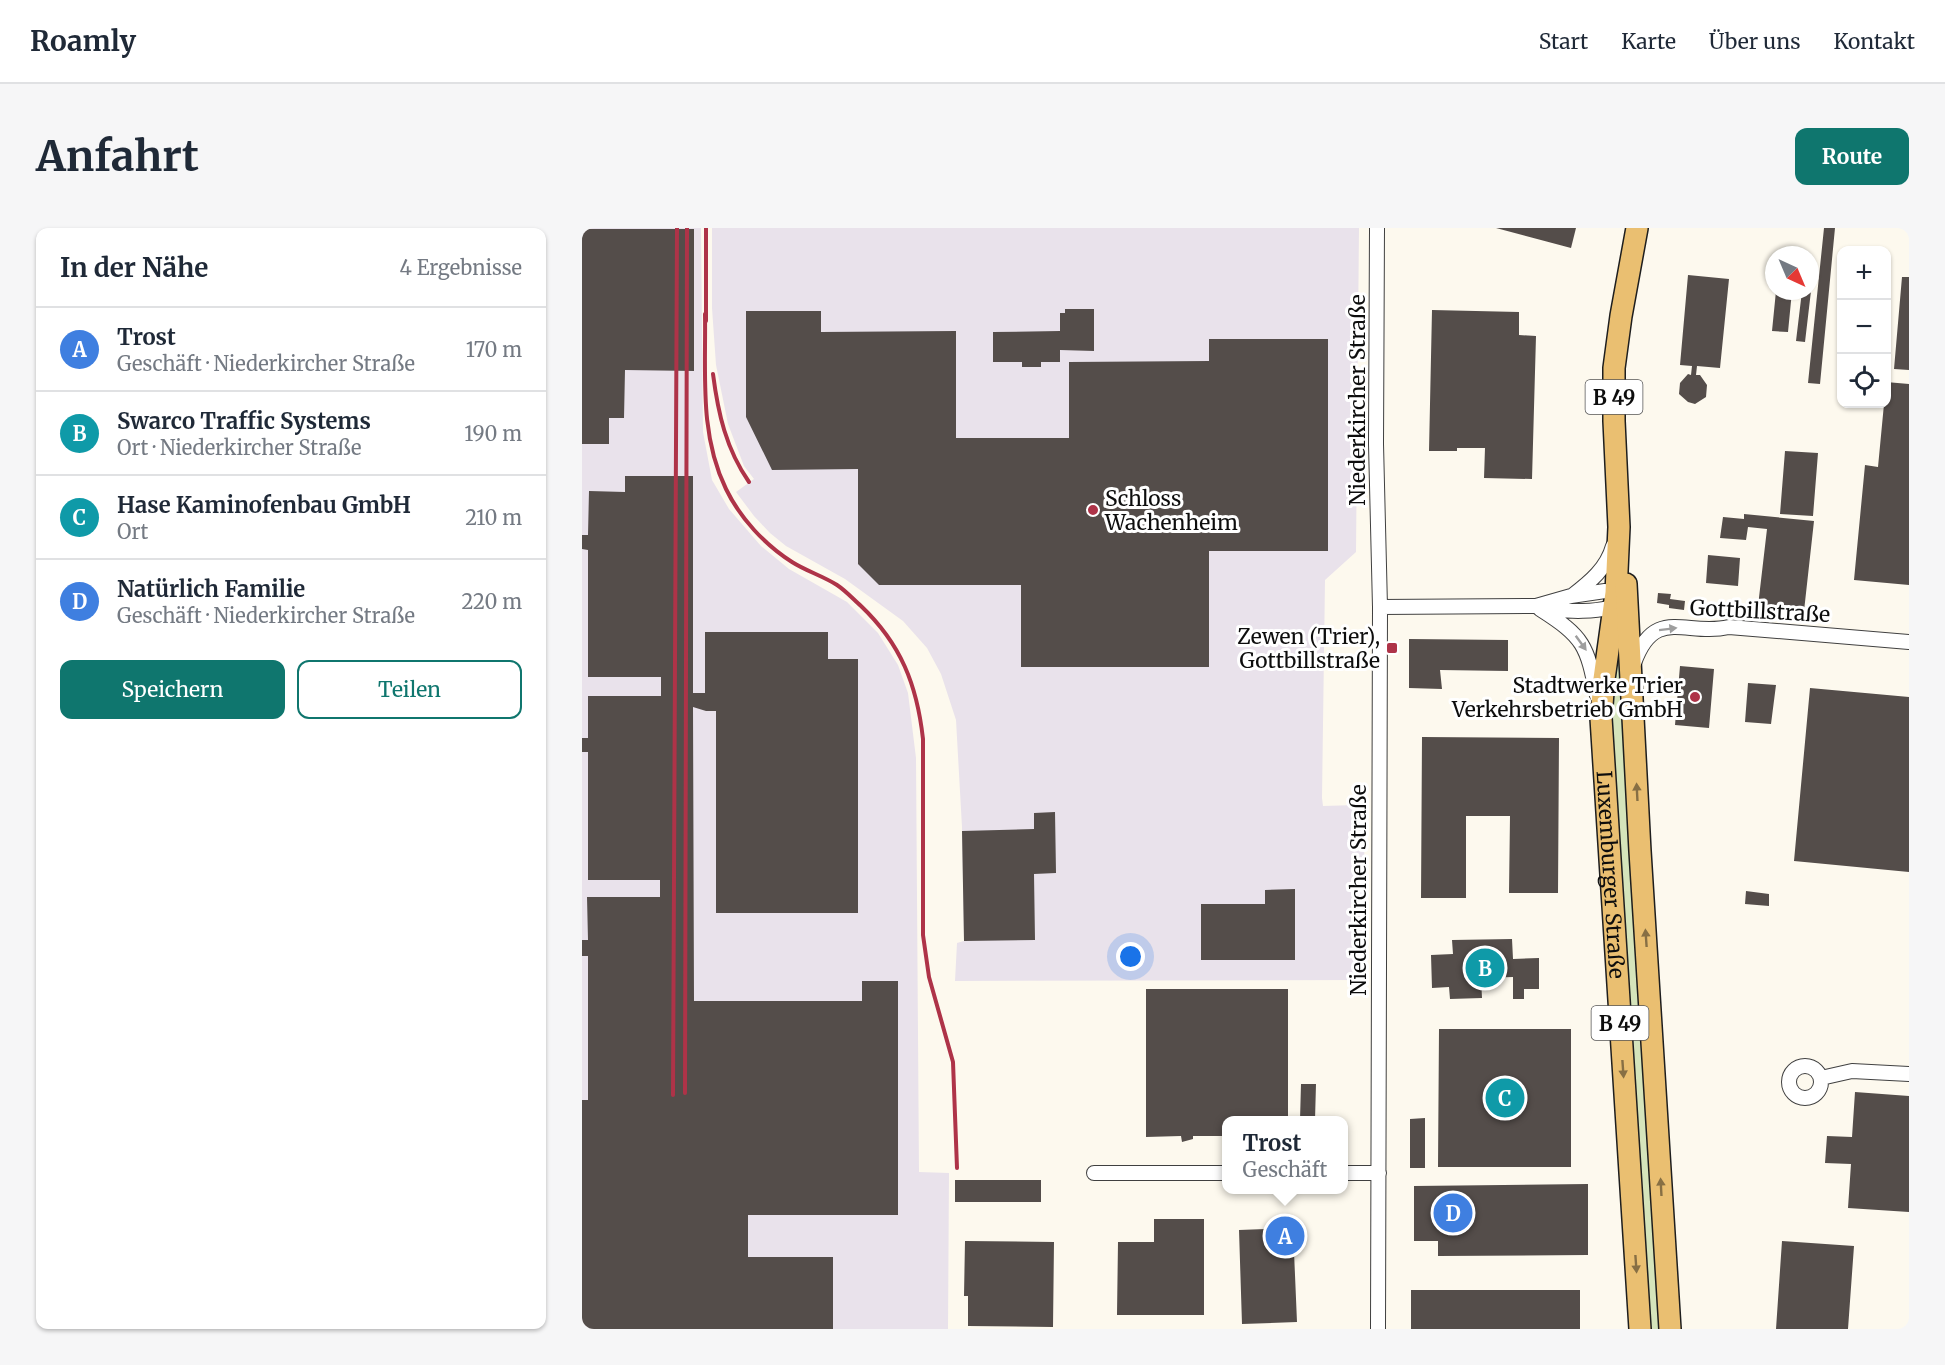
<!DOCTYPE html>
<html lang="de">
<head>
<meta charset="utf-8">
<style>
	:root { --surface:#fff; --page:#f6f6f7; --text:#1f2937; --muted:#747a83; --line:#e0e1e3; --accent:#0f766e }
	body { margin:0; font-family:Merriweather,serif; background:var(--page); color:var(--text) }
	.controls { position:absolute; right:18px; top:18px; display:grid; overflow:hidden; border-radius:12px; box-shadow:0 2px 4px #0004 }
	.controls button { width:54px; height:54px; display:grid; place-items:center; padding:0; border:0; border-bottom:2px solid var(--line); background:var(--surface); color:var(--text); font:30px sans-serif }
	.compass { position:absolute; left:1183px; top:18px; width:54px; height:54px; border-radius:50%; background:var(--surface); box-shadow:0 2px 4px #0004; rotate:136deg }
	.you { position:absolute; left:549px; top:729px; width:21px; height:21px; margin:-15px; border:4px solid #fff; border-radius:50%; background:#1a73e8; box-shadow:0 0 0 9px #1a73e833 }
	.badge { display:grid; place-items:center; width:39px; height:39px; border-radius:50%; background:var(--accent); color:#fff; font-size:20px; font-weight:700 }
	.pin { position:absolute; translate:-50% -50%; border:3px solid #fff; box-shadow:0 2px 6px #0006 }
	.popup { position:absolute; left:640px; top:888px; width:126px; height:78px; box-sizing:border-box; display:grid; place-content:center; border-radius:12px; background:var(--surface); filter:drop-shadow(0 2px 4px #0005); font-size:20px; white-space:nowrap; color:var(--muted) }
	.popup b { font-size:22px; color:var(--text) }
	.popup::after { content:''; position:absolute; left:50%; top:100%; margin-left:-12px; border:12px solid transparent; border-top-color:var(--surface) }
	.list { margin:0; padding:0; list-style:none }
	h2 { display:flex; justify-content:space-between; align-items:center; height:78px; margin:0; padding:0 24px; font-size:26px }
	h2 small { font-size:20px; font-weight:400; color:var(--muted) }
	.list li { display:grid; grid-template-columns:39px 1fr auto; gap:18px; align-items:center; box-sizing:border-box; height:84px; padding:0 24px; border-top:2px solid var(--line) }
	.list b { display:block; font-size:22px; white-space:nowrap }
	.list p { margin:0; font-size:20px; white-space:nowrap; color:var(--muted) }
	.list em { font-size:20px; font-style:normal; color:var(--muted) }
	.actions { display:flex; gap:12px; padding:18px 24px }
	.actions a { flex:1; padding:14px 0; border:2px solid var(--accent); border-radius:12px; text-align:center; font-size:21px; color:var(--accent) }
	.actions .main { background:var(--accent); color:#fff }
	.icon { flex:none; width:33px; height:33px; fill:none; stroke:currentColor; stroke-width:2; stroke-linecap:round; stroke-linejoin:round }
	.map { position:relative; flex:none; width:1327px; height:1101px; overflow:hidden; border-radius:12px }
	header { display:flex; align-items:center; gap:36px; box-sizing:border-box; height:84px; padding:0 30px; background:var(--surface); border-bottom:2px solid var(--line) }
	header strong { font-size:28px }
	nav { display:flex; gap:33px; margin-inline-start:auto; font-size:21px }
	.intro { display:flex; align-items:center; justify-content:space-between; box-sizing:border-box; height:144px; padding:0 36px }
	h1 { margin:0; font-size:42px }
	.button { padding:15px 27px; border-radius:12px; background:var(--accent); color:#fff; font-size:21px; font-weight:700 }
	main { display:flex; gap:36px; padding:0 36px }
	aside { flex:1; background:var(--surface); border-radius:12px; box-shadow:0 2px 4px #0004 }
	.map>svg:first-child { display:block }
	.industrial { fill:#e9e2eb }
	.green { fill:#d5e4bb }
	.building { fill:#544d4a }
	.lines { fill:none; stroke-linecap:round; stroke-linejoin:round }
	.street-casing { stroke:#404040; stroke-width:16 }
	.primary-casing { stroke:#1e1e1e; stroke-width:24 }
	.street { stroke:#fff; stroke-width:14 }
	.primary { stroke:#eabf71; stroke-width:21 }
	.rail { stroke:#ae3348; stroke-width:4 }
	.oneway { fill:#9e9e9e }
	.oneway2 { fill:#876f44 }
	.poi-dot { fill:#ae3348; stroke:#fff; stroke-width:2 }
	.labels { text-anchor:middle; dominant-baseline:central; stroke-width:6; stroke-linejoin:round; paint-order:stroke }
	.shield { fill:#fff; stroke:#565656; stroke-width:1.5 }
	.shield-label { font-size:20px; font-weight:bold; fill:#0d0d0d }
	.street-label { font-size:21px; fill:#0d0d0d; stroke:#fff }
	.poi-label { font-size:21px; fill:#0d0d0d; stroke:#fff; text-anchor:end }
</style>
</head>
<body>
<header>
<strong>Roamly</strong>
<nav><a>Start</a><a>Karte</a><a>Über uns</a><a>Kontakt</a></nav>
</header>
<div class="intro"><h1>Anfahrt</h1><a class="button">Route</a></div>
<main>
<aside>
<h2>In der Nähe<small>4 Ergebnisse</small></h2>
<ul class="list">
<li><span class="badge" style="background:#3f7fe0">A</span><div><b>Trost</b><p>Geschäft · Niederkircher Straße</p></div><em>170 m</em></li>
<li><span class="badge" style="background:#0f9aa8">B</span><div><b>Swarco Traffic Systems</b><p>Ort · Niederkircher Straße</p></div><em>190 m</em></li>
<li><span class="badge" style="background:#0f9aa8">C</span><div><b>Hase Kaminofenbau GmbH</b><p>Ort</p></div><em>210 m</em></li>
<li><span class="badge" style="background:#3f7fe0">D</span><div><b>Natürlich Familie</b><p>Geschäft · Niederkircher Straße</p></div><em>220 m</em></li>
</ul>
<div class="actions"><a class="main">Speichern</a><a>Teilen</a></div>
</aside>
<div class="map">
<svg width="1327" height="1101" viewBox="0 0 1327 1101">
	<rect width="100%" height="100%" fill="#fdf9ee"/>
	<path class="industrial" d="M0,0H119L121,204L130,252L147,281L179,318L207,341L265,374L296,405L316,437L326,465L334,530L337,944L367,945L366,1101H0Z
		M130,0H777L774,324L743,352L740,570L741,578L775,577L783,586L780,752L373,753L375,715L382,713L380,599L374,492L359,446L345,420L321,393L263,351L204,318L188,305L172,288L154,264L172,251L162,238L146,196L134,137L130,80Z"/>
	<path class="green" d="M1035,410L1082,1101H1067L1027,505Z"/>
	<path class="building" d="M914,0H994L989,20Z
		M1242,0H1253L1238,156L1226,155Z
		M0,1H112V143L43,142L42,190H27V216H0Z
		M1106,47L1147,51L1138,140L1115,138L1114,147H1118L1125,157L1124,169L1113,176L1106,174L1097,166L1098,155L1106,146L1109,147L1110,138L1098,137Z
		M1320,49H1327V142L1312,141Z
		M1194,63H1210L1206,104L1190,103Z
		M1220,63H1229L1223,114L1214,113Z
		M483,81H512V123L478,122V134H459V139H440V134H411V104L478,103V85H483Z
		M850,82L937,84V107L954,108L950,251L902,250L903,220H875V223H847Z
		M164,83H239V104L374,103V210H487V134L627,133V111H746V323H627V439H439V357H297L276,336V241L190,242L164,189Z
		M1304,154L1327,156V357L1272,352L1283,237L1296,239L1302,176H1304Z
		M1203,223L1236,225L1231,288L1198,286Z
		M43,248H111V465H123V404H246V431H276V685H134V483H124L111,479L112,773H280V753H316V987H166V1029H251V1101H0V872H6V728H0V712H6L5,669H78V652H6V524H0V510H6V468H79V449H6V322L0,321V307H6L7,263L43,264Z
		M1162,286L1232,293L1222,383L1176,378L1185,301L1166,299L1164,312L1138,310L1141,289L1162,291Z
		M1126,327L1158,330L1156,358L1124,355Z
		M1076,365L1089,366L1088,371L1103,373L1102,382L1087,380V377L1075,375Z
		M827,411L926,412V443L858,442L860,461L827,460Z
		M1098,438L1132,441L1127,500L1093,497Z
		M1166,455L1194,457L1189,496L1163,494Z
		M1228,460L1327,469V644L1212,633Z
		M840,509L977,510L976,665H927L928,588H884V670H839Z
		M473,584L474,645L452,646L453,712L382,713L380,603L452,601V585Z
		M713,661V732H619V676H683V662Z
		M1164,663L1187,666V678L1163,676Z
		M930,711L931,731L957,730V761H942V771H931V749L899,750L900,770L868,771L867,759L850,760L849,727L871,726L870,712Z
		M564,761H706V892H644V908H611V911L600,914L599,908L564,909Z
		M857,801H989V939H856Z
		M719,856H734L733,892H718Z
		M1273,864L1327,868V984L1266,980L1269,936L1243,935L1245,908L1270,909Z
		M843,890V940H828V891Z
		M373,952H459V974H373Z
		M1006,956V1027L856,1028V1013H832V958Z
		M572,991H622V1087H535L536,1014H572Z
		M711,1000L715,1094L660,1096L657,1002Z
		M383,1013L472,1014L471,1099L386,1098V1068H382Z
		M1200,1013L1272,1018L1266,1101H1194Z
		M829,1062H998V1101H829Z"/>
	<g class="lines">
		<g class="street-casing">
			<path id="street" d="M795,0L794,216L798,379L796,1101
				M991,367C1008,354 1025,340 1031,318
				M798,379L954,378L989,368L1023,363L1037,366L1046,372C1024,387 978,384 954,378
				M958,381C1002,409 1005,417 1015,468
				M1052,435C1073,377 1104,409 1147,399L1327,414
				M1207 854a16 16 0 1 1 32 0a16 16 0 1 1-32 0Z
				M1239,850L1270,843L1327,846
				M512,945H644
				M762,945H797"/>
		</g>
		<g class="primary-casing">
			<g id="primary">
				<path id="s1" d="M1055,0L1039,88L1032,140V193L1037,299L1034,365L1022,451L1019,490L1058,1101"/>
				<path d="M1044,356L1058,623L1088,1101"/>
			</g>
		</g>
		<use href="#street" class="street"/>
		<use href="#primary" class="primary"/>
		<path class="rail" d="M123,86C124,145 117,206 144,261C158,290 183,317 210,334C224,343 241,348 255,357C264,363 271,371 279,378C319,416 335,457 341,511V707L347,749L371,834L375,940
			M124,93V0
			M131,146C136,185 144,221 167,254
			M103,865L105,0
			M91,867L95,0"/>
	</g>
	<defs><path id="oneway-solid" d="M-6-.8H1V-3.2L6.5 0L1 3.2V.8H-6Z" transform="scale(1.5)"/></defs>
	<g class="oneway">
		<use href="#oneway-solid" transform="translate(1086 401) rotate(-7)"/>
		<use href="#oneway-solid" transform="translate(999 415) rotate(54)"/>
	</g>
	<g class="oneway2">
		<use href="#oneway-solid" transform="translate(1055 564) rotate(-93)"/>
		<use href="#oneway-solid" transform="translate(1064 710) rotate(-94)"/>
		<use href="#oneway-solid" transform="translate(1041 841) rotate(86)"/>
		<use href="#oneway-solid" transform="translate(1079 959) rotate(-93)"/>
		<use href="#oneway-solid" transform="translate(1054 1036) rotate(86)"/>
	</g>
	<g class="poi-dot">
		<circle cx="511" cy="282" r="6"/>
		<rect x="804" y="414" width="12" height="12" rx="3"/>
		<circle cx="1113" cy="469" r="6"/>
	</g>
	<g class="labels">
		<g class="shield">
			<rect x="1003.5" y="152" width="57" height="34" rx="4.5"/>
			<rect x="1009.5" y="778" width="57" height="34" rx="4.5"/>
		</g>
		<g class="shield-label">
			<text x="1032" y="169">B 49</text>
			<text x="1038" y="795">B 49</text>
		</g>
		<g class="street-label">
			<text transform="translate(775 172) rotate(-90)">Niederkircher Straße</text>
			<text transform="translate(1178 383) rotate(3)">Gottbillstraße</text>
			<text stroke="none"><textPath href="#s1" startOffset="650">Luxemburger Straße</textPath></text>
			<text transform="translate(776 662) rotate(-90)">Niederkircher Straße</text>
		</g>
		<g class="poi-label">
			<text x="523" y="270" text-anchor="start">Schloss<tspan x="523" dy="24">Wachenheim</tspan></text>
			<text x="798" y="408">Zewen (Trier),<tspan x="798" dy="24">Gottbillstraße</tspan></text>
			<text x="1101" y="457">Stadtwerke Trier<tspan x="1101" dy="24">Verkehrsbetrieb GmbH</tspan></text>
		</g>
	</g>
</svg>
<div class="controls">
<button>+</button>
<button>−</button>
<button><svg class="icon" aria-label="locate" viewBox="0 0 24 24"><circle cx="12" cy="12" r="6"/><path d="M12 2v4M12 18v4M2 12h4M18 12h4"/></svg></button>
</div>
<svg class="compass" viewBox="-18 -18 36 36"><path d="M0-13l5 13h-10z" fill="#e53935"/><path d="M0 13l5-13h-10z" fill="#747a83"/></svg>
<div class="you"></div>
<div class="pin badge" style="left:703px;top:1008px;background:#3f7fe0">A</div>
<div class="popup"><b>Trost</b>Geschäft</div>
<div class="pin badge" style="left:903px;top:740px;background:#0f9aa8">B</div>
<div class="pin badge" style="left:923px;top:870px;background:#0f9aa8">C</div>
<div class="pin badge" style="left:871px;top:985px;background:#3f7fe0">D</div>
</div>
</main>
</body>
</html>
